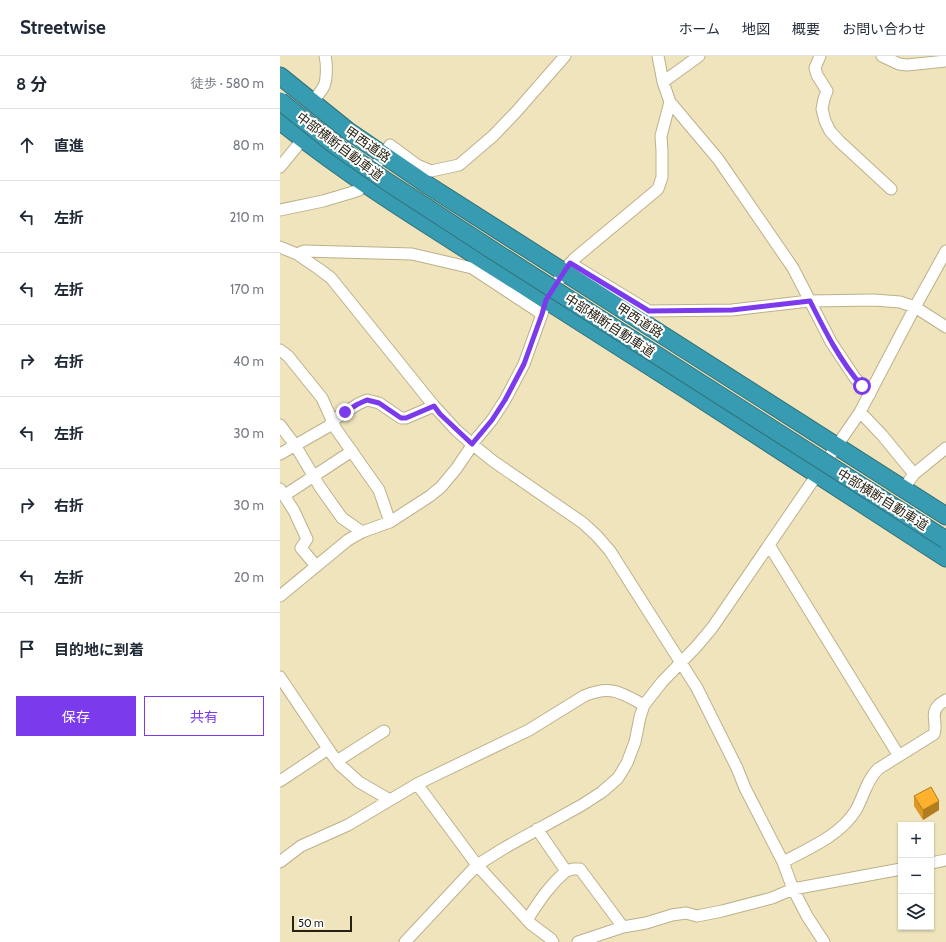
<!DOCTYPE html>
<html lang="ja">
<head>
<meta charset="utf-8">
<style>
	:root { --surface:#fff; --page:#f2f2f3; --text:#1f2937; --muted:#747a83; --line:#e0e1e3; --accent:#7c3aed }
	body { margin:0; font-family:Cabin,"Noto Sans JP",sans-serif; background:var(--page); color:var(--text) }
	.controls { position:absolute; right:12px; bottom:12px; display:grid; overflow:hidden; border-radius:0px; box-shadow:0 1px 3px #0004 }
	.controls button { width:36px; height:36px; display:grid; place-items:center; padding:0; border:0; border-bottom:1px solid var(--line); background:var(--surface); color:var(--text); font:20px sans-serif }
	.scale { position:absolute; left:12px; bottom:10px; width:60px; box-sizing:border-box; padding-left:4px; border:2px solid #262213; border-top:0; font-size:11px; line-height:14px; white-space:nowrap; color:#262213; -webkit-text-stroke:3px #fff; paint-order:stroke }
	.stop { position:absolute; width:12px; height:12px; margin:-9px; border:3px solid #7c3aed; border-radius:50%; background:#fff }
	.stop.end { background:#7c3aed; border-color:#fff; box-shadow:0 1px 4px #0008 }
	.list { margin:0; padding:0; list-style:none }
	h2 { display:flex; justify-content:space-between; align-items:center; height:52px; margin:0; padding:0 16px; font-size:17px }
	h2 small { font-size:13px; font-weight:400; color:var(--muted) }
	.list li { display:grid; grid-template-columns:26px 1fr auto; gap:12px; align-items:center; box-sizing:border-box; height:72px; padding:0 16px; border-top:1px solid var(--line) }
	.list b { display:block; font-size:15px; white-space:nowrap }
	.list em { font-size:13px; font-style:normal; color:var(--muted) }
	.actions { display:flex; gap:8px; padding:12px 16px }
	.actions a { flex:1; padding:9px 0; border:1px solid var(--accent); border-radius:0px; text-align:center; font-size:14px; color:var(--accent) }
	.actions .main { background:var(--accent); color:#fff }
	.icon { flex:none; width:22px; height:22px; fill:none; stroke:currentColor; stroke-width:2; stroke-linecap:round; stroke-linejoin:round }
	.map { position:relative; flex:none; width:666px; height:886px; overflow:hidden }
	header { display:flex; align-items:center; gap:24px; box-sizing:border-box; height:56px; padding:0 20px; background:var(--surface); border-bottom:1px solid var(--line) }
	header strong { font-size:19px }
	nav { display:flex; gap:22px; margin-inline-start:auto; font-size:14px }
	main { display:flex }
	aside { flex:1; background:var(--surface) }
	.map>svg:first-child { display:block }
	.lines { fill:none; stroke-linecap:round; stroke-linejoin:round }
	.minor-casing { stroke:#bcb18b; stroke-width:13 }
	.highway-casing { stroke:#31717a; stroke-width:19 }
	.minor { stroke:#fff; stroke-width:11 }
	.highway { stroke:#379cb1; stroke-width:17 }
	.highway-bridge-casing { stroke:#31717a; stroke-width:19; stroke-linecap:butt }
	.highway-bridge { stroke:#379cb1; stroke-width:17 }
	.wall { fill:#db9827 }
	.shaded-wall { fill:#b27c20 }
	.building { fill:#ffb12d; stroke:#b27c20 }
	.route { stroke:#7c3aed; stroke-width:5 }
	.labels { text-anchor:middle; dominant-baseline:central; stroke-width:4; stroke-linejoin:round; paint-order:stroke }
	.street-label { font-size:13px; fill:#262213; stroke:#fff }
</style>
</head>
<body>
<header>
<strong>Streetwise</strong>
<nav><a>ホーム</a><a>地図</a><a>概要</a><a>お問い合わせ</a></nav>
</header>
<main>
<aside>
<h2>8 分<small>徒歩 · 580 m</small></h2>
<ul class="list">
<li><svg class="icon" aria-label="ahead" viewBox="0 0 24 24"><path d="M12 20V5M6 11l6-6 6 6"/></svg><div><b>直進</b></div><em>80 m</em></li>
<li><svg class="icon" aria-label="left" viewBox="0 0 24 24"><path d="M17 20v-9H6M10 6l-5 5 5 5"/></svg><div><b>左折</b></div><em>210 m</em></li>
<li><svg class="icon" aria-label="left" viewBox="0 0 24 24"><path d="M17 20v-9H6M10 6l-5 5 5 5"/></svg><div><b>左折</b></div><em>170 m</em></li>
<li><svg class="icon" aria-label="right" viewBox="0 0 24 24"><path d="M7 20v-9h11M14 6l5 5-5 5"/></svg><div><b>右折</b></div><em>40 m</em></li>
<li><svg class="icon" aria-label="left" viewBox="0 0 24 24"><path d="M17 20v-9H6M10 6l-5 5 5 5"/></svg><div><b>左折</b></div><em>30 m</em></li>
<li><svg class="icon" aria-label="right" viewBox="0 0 24 24"><path d="M7 20v-9h11M14 6l5 5-5 5"/></svg><div><b>右折</b></div><em>30 m</em></li>
<li><svg class="icon" aria-label="left" viewBox="0 0 24 24"><path d="M17 20v-9H6M10 6l-5 5 5 5"/></svg><div><b>左折</b></div><em>20 m</em></li>
<li><svg class="icon" aria-label="arrive" viewBox="0 0 24 24"><path d="M6 21V4h12l-3 4 3 4H6"/></svg><div><b>目的地に到着</b></div></li>
</ul>
<div class="actions"><a class="main">保存</a><a>共有</a></div>
</aside>
<div class="map">
<svg width="666" height="886" viewBox="0 0 666 886">
	<rect width="100%" height="100%" fill="#efe4bc"/>
	<g class="lines">
		<g class="minor-casing">
			<path id="minor" d="M378,0L383,26L390,46L438,103L513,212L551,286L575,322L590,338
				M540,0L535,12L537,19L547,35L544,43L542,53L545,65L550,75L559,85L611,133
				M602,0L619,8L627,9L666,5
				M383,26L419,0
				M32,46C36,41 41,36 44,30C47,23 47,7 45,0
				M0,111L23,83
				M0,154L43,145L70,137L79,134L110,89L137,109L151,115L179,109L213,80L236,56L285,0
				M0,191L17,198L39,213L51,222L154,350L176,374L192,388L213,405L303,467L317,480L330,495L417,632L457,712L465,732L503,806L513,833L527,860L544,886
				M17,198L24,195L132,198L192,212L262,258
				M290,207L369,255L452,254L529,245L594,244L620,246L635,251L666,271
				M0,294L8,300L42,342L56,373L99,434L110,466
				M580,356L602,379L634,418
				M0,369L15,389L40,431L62,462L82,476
				M0,398L49,370L52,365L78,348L87,344L99,347L121,362H126L154,350
				M624,432L634,418L666,392
				M0,433L14,455L27,483L21,492L36,510
				M5,439L72,395
				M489,489L619,700
				M0,540L68,484L82,476L110,466L150,440L161,431L176,413L189,394L192,388L212,364L225,344L244,308L262,258L266,244L284,216L294,203L378,133L382,121V95L381,80L390,46
				M0,621L51,697L60,709L79,726L110,744
				M57,705L104,675
				M0,725L48,693
				M137,728L197,809L251,868L271,883L273,886
				M257,773L286,815L293,813H300L343,871
				M0,806L21,790L68,769L137,728L249,674L304,640C331,629 340,636 364,649
				M503,806C528,793 561,779 576,754C584,740 586,725 598,713L654,678C658,668 650,658 658,650C660,647 663,646 666,644
				M651,807L666,804
				M247,864C260,844 268,831 286,815
				M125,886L197,809L226,791L302,749L322,736L338,722L347,707L355,686L360,661L364,649L382,626L416,591L432,572L580,356L635,251L666,195
				M298,886L343,871L366,867L392,859L406,857L417,860L442,855L492,842L513,833L621,813"/>
		</g>
		<g class="highway-casing">
			<path id="highway" d="M0,20L67,74L146,128L666,460
				M0,65C83,132 176,186 266,244C400,329 533,415 666,502"/>
		</g>
		<use href="#minor" class="minor"/>
		<use href="#highway" class="highway"/>
		<g class="highway-bridge-casing">
			<path id="highway-bridge" d="M0,45L56,90L106,125L209,192L666,484"/>
		</g>
		<use href="#highway-bridge" class="highway-bridge"/>
	</g>
	<path class="wall" d="M634,740L659,754L643,764L634,750Z"/>
	<path class="shaded-wall" d="M659,745V754L643,764V754Z"/>
	<path class="building" d="M651,731L659,745L643,754L634,740Z"/>
	<g class="lines">
		<path class="route" d="M65,356L78,348L87,344L99,347L121,362H126L154,350L160,358L192,388L212,364L225,344L244,308L262,258L266,244L284,216L290,207L369,255L452,254L530,245C545,275 560,305 582,330"/>
	</g>
	<g class="labels">
		<g class="street-label">
			<text transform="translate(88 88) rotate(35)">甲西道路</text>
			<text transform="translate(60 90) rotate(37)">中部横断自動車道</text>
			<text transform="translate(360 264) rotate(33)">甲西道路</text>
			<text transform="translate(330 269) rotate(33)">中部横断自動車道</text>
			<text transform="translate(603 443) rotate(32)">中部横断自動車道</text>
		</g>
	</g>
</svg>
<div class="controls">
<button>+</button>
<button>−</button>
<button><svg class="icon" aria-label="layers" viewBox="0 0 24 24"><path d="M12 4l9 5-9 5-9-5zM3 14l9 5 9-5"/></svg></button>
</div>
<div class="scale">50 m</div>
<div class="stop" style="left:582px;top:330px"></div>
<div class="stop end" style="left:65px;top:356px"></div>
</div>
</main>
</body>
</html>
